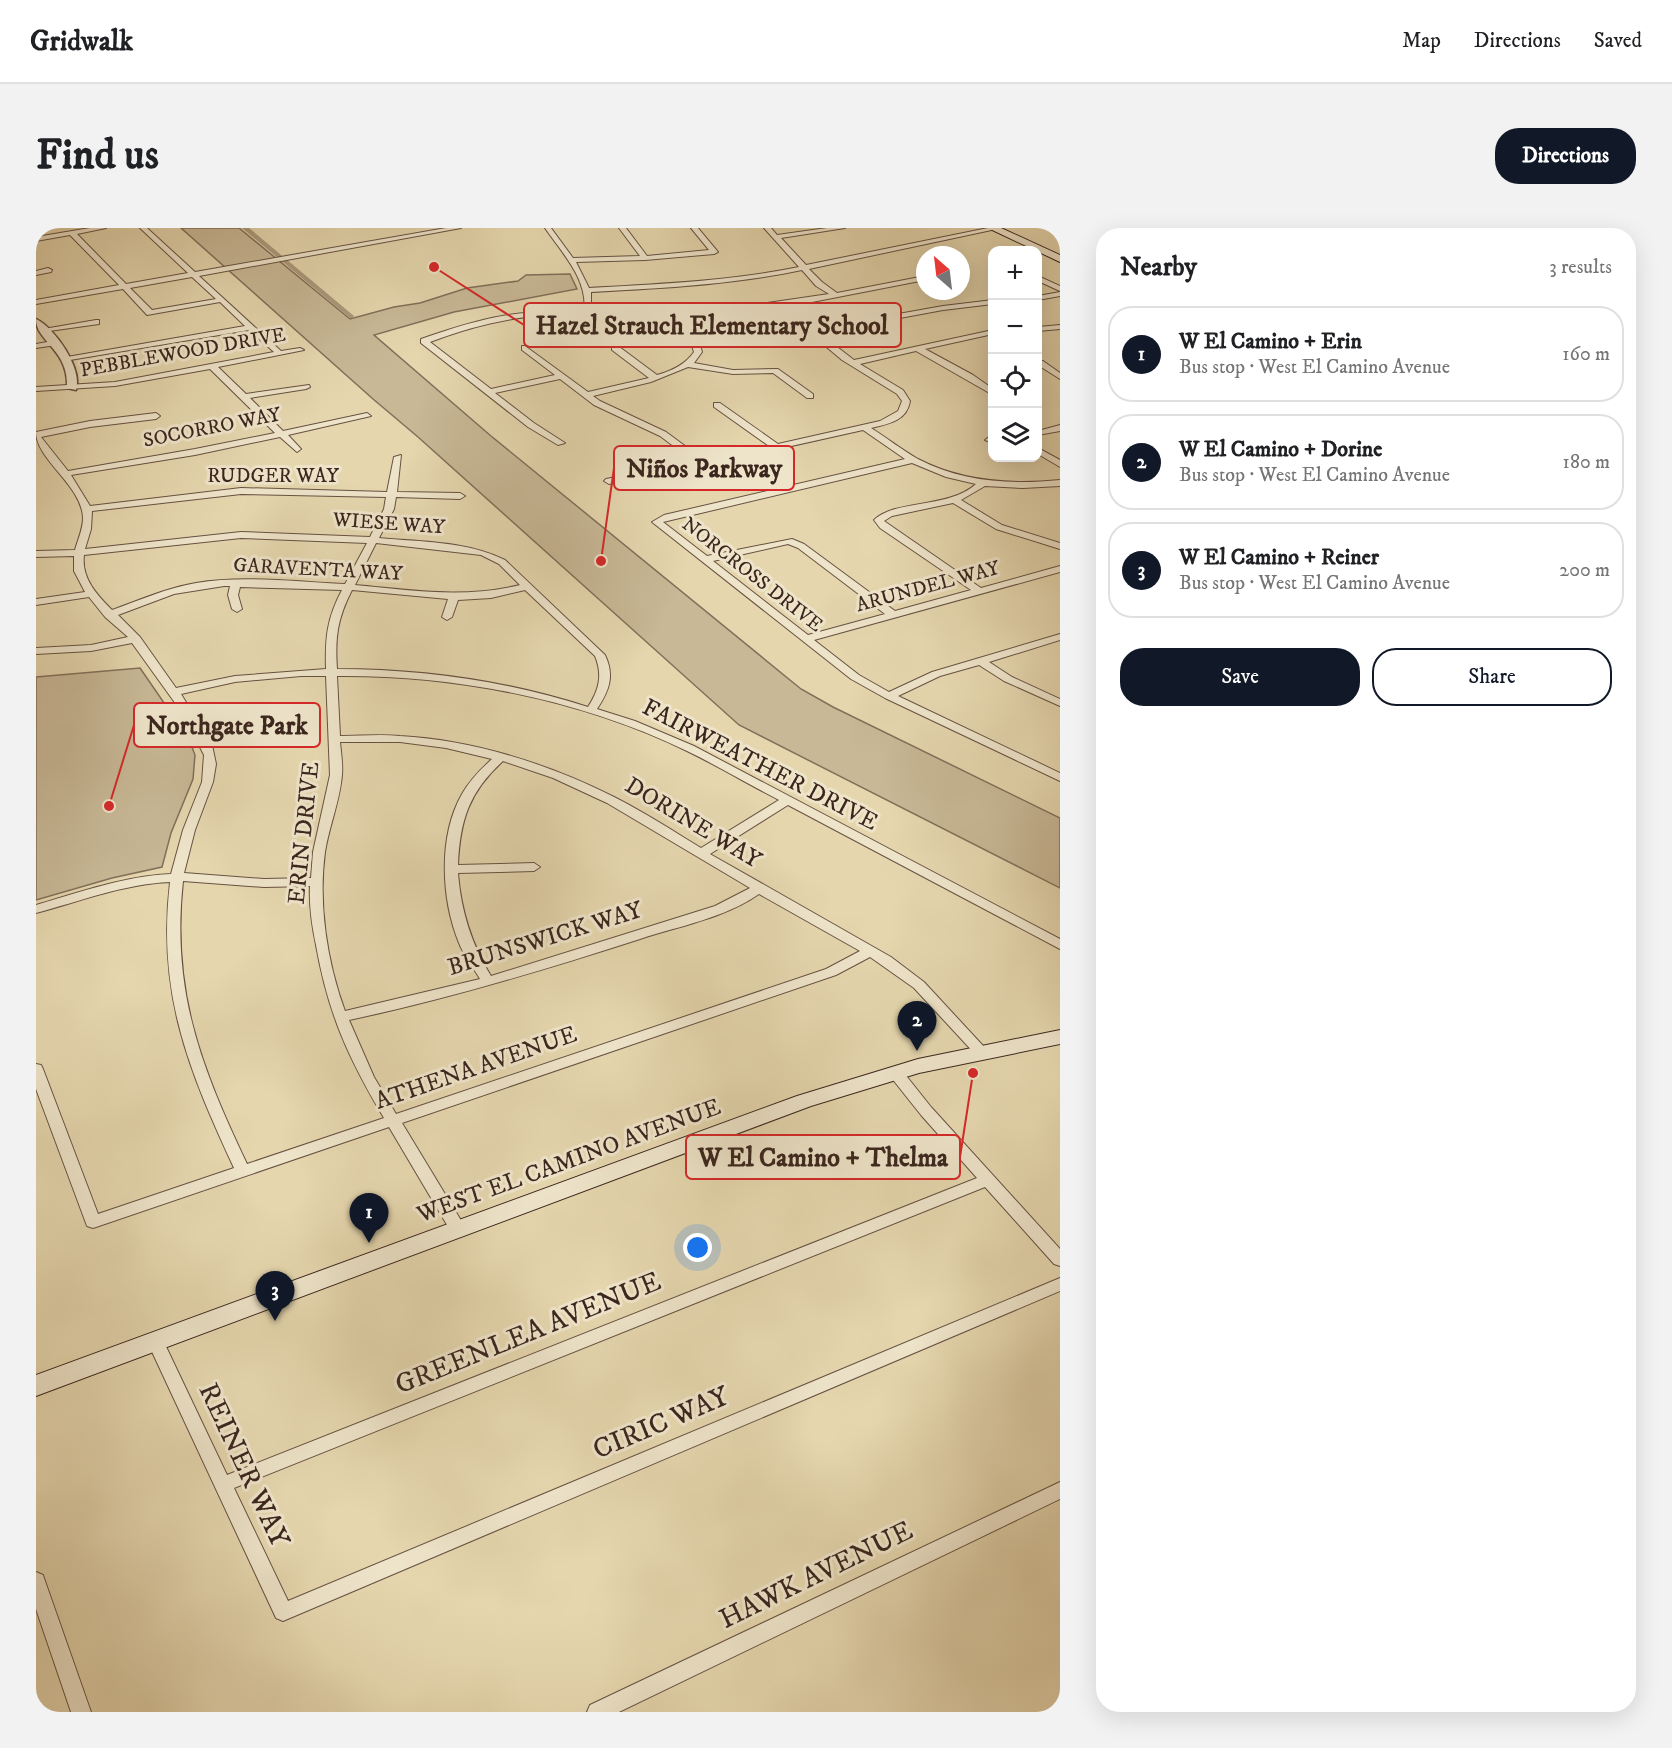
<!DOCTYPE html>
<html lang="en">
<head>
<meta charset="utf-8">
<style>
	:root { --surface:#fff; --page:#f2f2f2; --text:#202124; --muted:#757577; --line:#e0e0e0; --accent:#111827 }
	body { margin:0; font-family:"IM FELL DW Pica",serif; background:var(--page); color:var(--text) }
	.controls { position:absolute; right:18px; top:18px; display:grid; overflow:hidden; border-radius:12px; box-shadow:0 6px 24px #0002 }
	.controls button { width:54px; height:54px; display:grid; place-items:center; padding:0; border:0; border-bottom:2px solid var(--line); background:var(--surface); color:var(--text); font:30px sans-serif }
	.compass { position:absolute; left:880px; top:18px; width:54px; height:54px; border-radius:50%; background:var(--surface); box-shadow:0 6px 24px #0002; rotate:332deg }
	.you { position:absolute; left:662px; top:1020px; width:21px; height:21px; margin:-15px; border:4px solid #fff; border-radius:50%; background:#1a73e8; box-shadow:0 0 0 9px #1a73e833 }
	.badge { display:grid; place-items:center; width:39px; height:39px; border-radius:50%; background:var(--accent); color:#fff; font-size:20px; font-weight:700 }
	.pin { position:absolute; translate:-50% -50px; filter:drop-shadow(0 2px 3px #0008) }
	.pin::after { content:''; position:absolute; top:32px; width:21px; height:18px; background:inherit; clip-path:polygon(0 0,100% 0,50% 100%) }
	.list { margin:0; padding:0; list-style:none }
	h2 { display:flex; justify-content:space-between; align-items:center; height:78px; margin:0; padding:0 24px; font-size:26px }
	h2 small { font-size:20px; font-weight:400; color:var(--muted) }
	.list li { display:grid; grid-template-columns:39px 1fr auto; gap:18px; align-items:center; box-sizing:border-box; height:96px; margin:0 12px 12px; padding:0 12px; border:2px solid var(--line); border-radius:24px }
	.list b { display:block; font-size:22px; white-space:nowrap }
	.list p { margin:0; font-size:20px; white-space:nowrap; color:var(--muted) }
	.list em { font-size:20px; font-style:normal; color:var(--muted) }
	.actions { display:flex; gap:12px; padding:18px 24px }
	.actions a { flex:1; padding:14px 0; border:2px solid var(--accent); border-radius:24px; text-align:center; font-size:21px; color:var(--accent) }
	.actions .main { background:var(--accent); color:#fff }
	.icon { flex:none; width:33px; height:33px; fill:none; stroke:currentColor; stroke-width:2; stroke-linecap:round; stroke-linejoin:round }
	.map { position:relative; flex:none; width:1024px; height:1484px; overflow:hidden; border-radius:24px }
	header { display:flex; align-items:center; gap:36px; box-sizing:border-box; height:84px; padding:0 30px; background:var(--surface); border-bottom:2px solid var(--line) }
	header strong { font-size:28px }
	nav { display:flex; gap:33px; margin-inline-start:auto; font-size:21px }
	.intro { display:flex; align-items:center; justify-content:space-between; box-sizing:border-box; height:144px; padding:0 36px }
	h1 { margin:0; font-size:42px }
	.button { padding:15px 27px; border-radius:24px; background:var(--accent); color:#fff; font-size:21px; font-weight:700 }
	main { display:flex; gap:36px; padding:0 36px }
	aside { flex:1; background:var(--surface); border-radius:24px; box-shadow:0 6px 24px #0002 }
	.map>svg:first-child { display:block }
	.green { fill:#c8b896; stroke:#826f5a; stroke-width:1.5 }
	.lines { fill:none; stroke-linecap:round; stroke-linejoin:round }
	.canal { fill:#ab9a7d; fill-rule:evenodd }
	.minor-casing { stroke:#665242; stroke-width:2 }
	.tertiary-casing { stroke:#665242; stroke-width:3 }
	.secondary-casing { stroke:#3b261e; stroke-width:2 }
	.minor { fill:#eee4ca; fill-rule:evenodd }
	.tertiary { fill:#eee4ca; fill-rule:evenodd }
	.secondary { fill:#eee4ca; fill-rule:evenodd }
	.labels { text-anchor:middle; dominant-baseline:central; stroke-width:6; stroke-linejoin:round; paint-order:stroke }
	.far-street-label { font-size:20px; fill:#3b261e; stroke:#eee4ca }
	.street-label { font-size:24px; fill:#3b261e; stroke:#eee4ca }
	.near-street-label { font-size:28px; fill:#3b261e; stroke:#eee4ca }
	.leader { fill:none; stroke:#d62828; stroke-width:2 }
	.callout-dot { fill:#d62828; stroke:#eee4ca; stroke-width:2 }
	.callout { fill:#eee4ca; stroke:#d62828; stroke-width:2 }
	.callout-label { font-size:26px; text-anchor:middle; font-weight:bold; fill:#3b261e }
</style>
</head>
<body>
<header>
<strong>Gridwalk</strong>
<nav><a>Map</a><a>Directions</a><a>Saved</a></nav>
</header>
<div class="intro"><h1>Find us</h1><a class="button">Directions</a></div>
<main>
<div class="map">
<svg width="1024" height="1484" viewBox="0 0 1024 1484">
	<rect width="100%" height="100%" fill="#e5d6ae"/>
	<filter id="stains"><feTurbulence type="fractalNoise" baseFrequency=".00333" numOctaves="4"/><feColorMatrix values="0 0 0 0 .2 0 0 0 0 .09 0 0 0 0 .02 0 0 0 .5 -.17"/></filter>
	<radialGradient id="worn" r=".72"><stop offset=".6" stop-color="#630" stop-opacity="0"/><stop offset="1" stop-color="#630" stop-opacity=".3"/></radialGradient>
	<path class="green" d="M145,0H203L314,91L358,79L384,75L431,60L482,53L490,47L534,46L541,61L418,84L338,107L455,208L765,461L797,479L1024,590V660L703,497L382,209L337,171Z
		M104,440L153,511L159,527L157,551L135,605L126,639L76,650L0,672V449Z"/>
	<g class="lines">
		<path class="canal" d="M206,0H213L318,88V90H314Z"/>
		<g class="minor-casing">
			<path id="minor" d="M54,0H70L41,6L90,56L152,45L104,0H111L159,44L410,0H425L163,48L245,123L264,120L268,122L182,139L210,166L273,157L274,159L270,161L214,170L247,203L331,185L335,188L252,207L265,221L261,224L244,209L159,227L35,247L54,278L205,260L351,264L358,229L365,227L361,264L424,265L429,268L424,271L360,269L358,281L343,310C385,314 431,313 469,332L569,427C579,448 573,463 561,481L599,493L658,518L1024,711V721L752,577L674,626L855,729L888,754L950,821L952,824L950,827H940L878,760L834,729L800,747L366,895L429,999L431,1003L429,1007L423,1009L417,1007L353,899L63,998L57,1000L51,998L0,861V836L5,837L7,841L62,986L198,940C152,841 121,765 134,654C88,656 45,673 0,685V677C44,664 89,648 135,646L147,602L166,554L168,527L147,486L96,415L55,423L0,426V420L55,417L92,409L69,389L53,369L0,377V371L49,364L38,343V328L0,329V323L39,322C42,311 47,301 47,290C46,257 0,232 0,204L54,193L120,185L124,188L120,191L54,199L5,209L32,243L159,221L239,205L174,141L79,158L0,163V159L79,154L238,124L213,102L28,133L27,131L31,129L209,98L184,74L111,87L87,61L0,76V72L83,57L34,7L0,13V9ZM156,49L180,71L116,82L94,60ZM205,266L350,269L348,281L334,309L205,304L49,321L55,301L56,283ZM205,310L331,315L309,356C261,354 207,347 160,355C131,360 104,372 76,382C61,367 45,350 48,327ZM340,315L445,327L463,336L484,357C426,371 377,362 319,357ZM188,358H194L192,367L196,381L201,384L206,381L202,367L204,359L306,362C291,390 289,410 290,441L199,448L140,460L104,409L82,387L138,366ZM316,362L412,371L406,389L411,392L416,389L422,372L455,370L489,362L559,428C567,447 563,462 552,479C472,453 385,441 301,441C299,410 301,391 316,362ZM265,448H290L294,547L277,624L275,650L228,651L148,645L159,602L177,554L180,536L176,517L145,466L199,454ZM301,448C419,447 544,471 651,523C682,538 712,556 743,572L665,620C637,603 608,584 578,569C513,536 437,512 364,508C344,506 324,508 304,508ZM304,514H364L410,520L456,531C445,541 434,552 426,566C402,608 405,671 423,715C428,728 437,739 444,751L309,783C291,734 282,676 289,624C293,598 304,573 306,547C307,536 305,525 304,514ZM467,533L517,550L571,575L714,660L679,678L455,748C435,715 425,683 422,645L498,643L504,639L498,635L422,637C424,592 433,564 467,533ZM147,653L228,659L274,658C273,678 276,698 280,717C292,785 312,830 348,890L211,936C165,839 135,763 147,653ZM723,666L824,723L790,741L360,886L338,849L313,792C412,771 508,742 604,711C643,698 689,690 723,666Z
				M509,0H515L537,30L604,28L583,0H590L611,28L673,22L655,0H662L682,24L678,26L609,32L540,34L553,60C624,56 694,53 763,39L728,0H735L741,7L791,0H809L745,10L770,37L952,0H965L773,41L786,54L801,65L889,48V52L776,74L696,84L635,88L639,94L662,113L784,100L907,78L957,72V76L907,82L783,105L818,132L957,102V106L889,121L937,147L957,161V167L880,123L824,136L867,162L874,173C871,193 852,196 835,200C851,210 866,222 882,231C926,254 975,257 1024,252V258L987,260L949,258L925,272L966,297L1024,315V321L960,301L917,275L856,288L848,293L945,360L1024,338V344L778,412L823,447L853,464L896,444L1024,406V412L953,434L976,449L1024,471V478L968,453L943,437L904,448L862,468L1024,545V553L849,470L815,451L616,294L628,287L869,231L827,202L626,247L573,256L568,253L570,251L659,234L624,208L558,177L524,151L459,165L498,195L529,215L522,217L492,199L385,115V111C442,91 487,79 548,85C553,52 526,25 509,0ZM766,42L780,58L793,66L696,80L575,88L555,86V64C626,60 696,57 766,42ZM516,86L575,92L627,89C636,102 655,109 658,124C649,137 635,143 621,147L582,118H576V122L613,150L552,164L489,118H486V122L519,147L455,161L394,114C436,98 471,90 516,86ZM775,106L806,132L861,166L866,173L862,183L844,193L742,216L684,175H678V179L733,218L668,232L630,204L564,173L557,168L615,154L652,139L697,146L737,145L771,170H777V166L742,141L697,142L658,135L666,124L664,117ZM876,235L910,249L940,256C912,281 860,271 838,292L844,300L935,362L859,383L768,316L756,311L671,328L627,294ZM752,316L762,320L849,386L772,407L677,333Z
				M12,40L16,42L15,44L0,47V43Z
				M1002,48L1024,58V63L1002,53Z
				M1024,64V68L1002,72V68Z
				M60,92H63V96L6,104L2,102Z
				M1024,97V101L1002,103V99Z
				M17,113L21,115L20,117L0,120V116Z
				M1002,133H1007L1024,145V151L1002,137Z
				M1024,197V203L1002,207V203Z
				M953,209H957V215L949,212Z
				M1002,220L1024,232V239L1002,226Z
				M859,839L864,840L895,879L1024,1021V1038L1018,1036L949,959L198,1260L252,1373L1024,1050V1063L254,1390L247,1393L240,1390L111,1113L113,1108L119,1106L125,1108L191,1247L941,950L885,887L854,848L852,844L854,840Z
				M1024,1254V1271L583,1484H551L554,1477Z
				M0,1344L7,1347L9,1353L55,1484H35L0,1381Z"/>
		</g>
		<g class="tertiary-casing">
			<path id="tertiary" d="M0,91C19,100 47,141 40,162L31,160C33,121 0,114 0,91Z"/>
		</g>
		<g class="secondary-casing">
			<path id="secondary" d="M952,0H965L1024,27V34Z
				M1024,802V816L883,845L775,878L0,1168V1147L761,868L882,831Z"/>
		</g>
		<use href="#minor" class="minor"/>
		<use href="#tertiary" class="tertiary"/>
		<use href="#secondary" class="secondary"/>
	</g>
	<g class="labels">
		<g class="far-street-label">
			<text transform="translate(147 125) rotate(-10)">PEBBLEWOOD DRIVE</text>
			<text transform="translate(176 200) rotate(-11)">SOCORRO WAY</text>
			<text x="237" y="248">RUDGER WAY</text>
			<text transform="translate(353 296) rotate(4)">WIESE WAY</text>
			<text transform="translate(282 342) rotate(3)">GARAVENTA WAY</text>
			<text transform="translate(716 347) rotate(38)">NORCROSS DRIVE</text>
			<text transform="translate(892 359) rotate(-15)">ARUNDEL WAY</text>
		</g>
		<g class="street-label">
			<text transform="translate(724 537) rotate(27)">FAIRWEATHER DRIVE</text>
			<text transform="translate(657 595) rotate(31)">DORINE WAY</text>
			<text transform="translate(268 605) rotate(-84)">ERIN DRIVE</text>
			<text transform="translate(509 711) rotate(-17)">BRUNSWICK WAY</text>
			<text transform="translate(440 840) rotate(-19)">ATHENA AVENUE</text>
			<text transform="translate(533 933) rotate(-20)">WEST EL CAMINO AVENUE</text>
		</g>
		<g class="near-street-label">
			<text transform="translate(492 1105) rotate(-22)">GREENLEA AVENUE</text>
			<text transform="translate(625 1195) rotate(-23)">CIRIC WAY</text>
			<text transform="translate(208 1237) rotate(65)">REINER WAY</text>
			<text transform="translate(780 1347) rotate(-26)">HAWK AVENUE</text>
		</g>
	</g>
	<path class="leader" d="M398 39L488 97M565 333L578 240M73 578L98 497M937 845L924 929"/>
	<g class="callout-dot">
		<circle cx="398" cy="39" r="6"/>
		<circle cx="565" cy="333" r="6"/>
		<circle cx="73" cy="578" r="6"/>
		<circle cx="937" cy="845" r="6"/>
	</g>
	<g class="callout">
		<rect x="488" y="75" width="377" height="44" rx="6"/>
		<rect x="578" y="218" width="180" height="44" rx="6"/>
		<rect x="98" y="475" width="186" height="44" rx="6"/>
		<rect x="650" y="907" width="274" height="44" rx="6"/>
	</g>
	<g class="callout-label">
		<text x="676" y="106">Hazel Strauch Elementary School</text>
		<text x="668" y="249">Niños Parkway</text>
		<text x="191" y="506">Northgate Park</text>
		<text x="787" y="938">W El Camino + Thelma</text>
	</g>
	<rect width="100%" height="100%" filter="url(#stains)"/>
	<rect width="100%" height="100%" fill="url(#worn)"/>
</svg>
<div class="controls">
<button>+</button>
<button>−</button>
<button><svg class="icon" aria-label="locate" viewBox="0 0 24 24"><circle cx="12" cy="12" r="6"/><path d="M12 2v4M12 18v4M2 12h4M18 12h4"/></svg></button>
<button><svg class="icon" aria-label="layers" viewBox="0 0 24 24"><path d="M12 4l9 5-9 5-9-5zM3 14l9 5 9-5"/></svg></button>
</div>
<svg class="compass" viewBox="-18 -18 36 36"><path d="M0-13l5 13h-10z" fill="#e53935"/><path d="M0 13l5-13h-10z" fill="#757577"/></svg>
<div class="you"></div>
<div class="pin badge" style="left:333px;top:1015px">1</div>
<div class="pin badge" style="left:881px;top:823px">2</div>
<div class="pin badge" style="left:239px;top:1093px">3</div>
</div>
<aside>
<h2>Nearby<small>3 results</small></h2>
<ul class="list">
<li><span class="badge">1</span><div><b>W El Camino + Erin</b><p>Bus stop · West El Camino Avenue</p></div><em>160 m</em></li>
<li><span class="badge">2</span><div><b>W El Camino + Dorine</b><p>Bus stop · West El Camino Avenue</p></div><em>180 m</em></li>
<li><span class="badge">3</span><div><b>W El Camino + Reiner</b><p>Bus stop · West El Camino Avenue</p></div><em>200 m</em></li>
</ul>
<div class="actions"><a class="main">Save</a><a>Share</a></div>
</aside>
</main>
</body>
</html>
